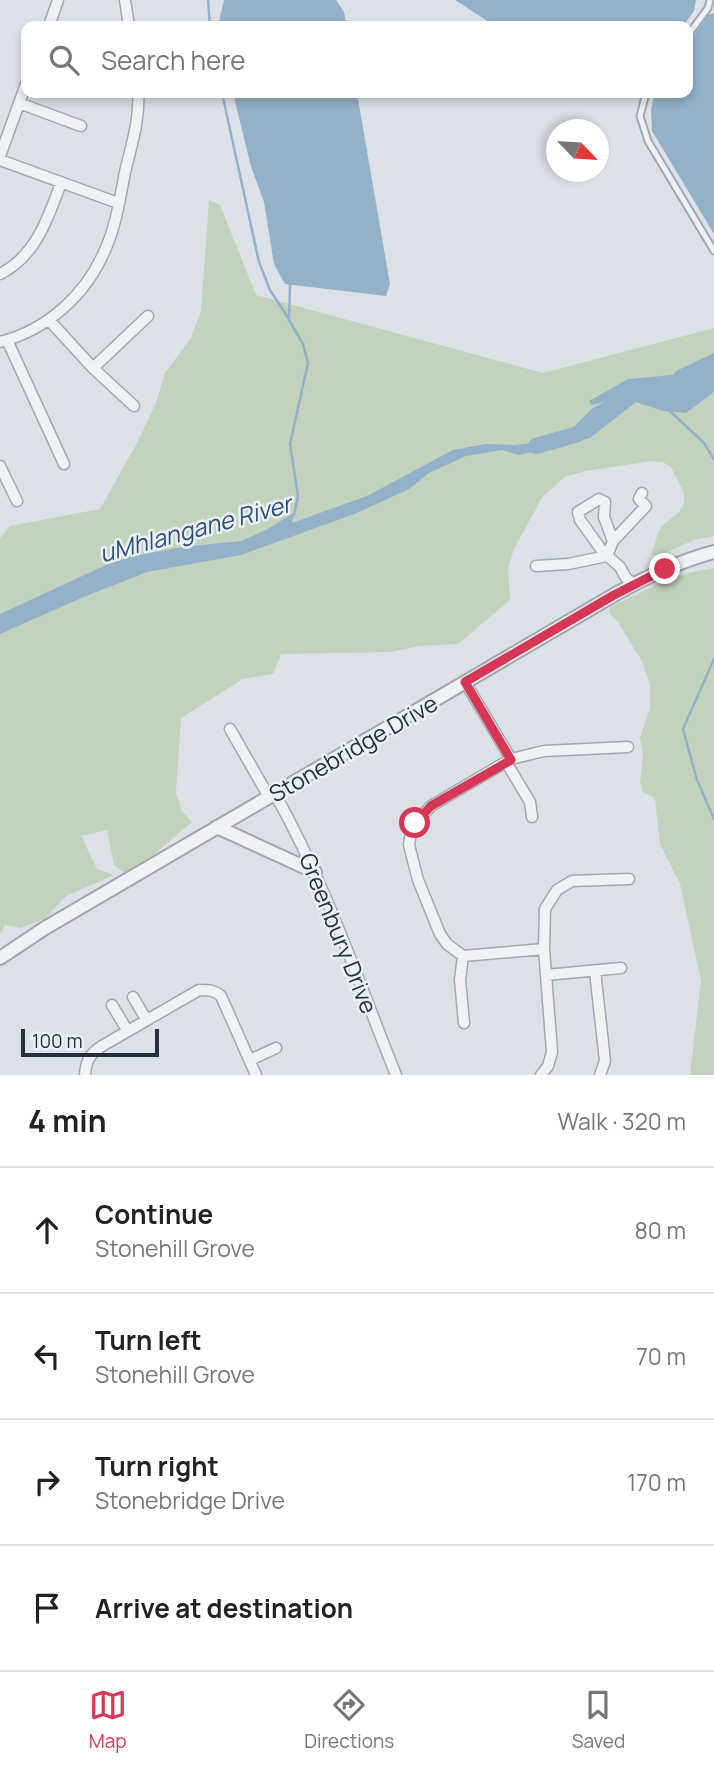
<!DOCTYPE html>
<html lang="en">
<head>
<meta charset="utf-8">
<style>
	:root { --surface:#fff; --page:#f2f2f2; --text:#222; --muted:#767676; --line:#e0e0e0; --accent:#d63757 }
	body { margin:0; font-family:Manrope,sans-serif; background:var(--page); color:var(--text) }
	.compass { position:absolute; left:546px; top:119px; width:63px; height:63px; border-radius:50%; background:var(--surface); box-shadow:0 4px 10px #0003; rotate:115deg }
	.scale { position:absolute; left:21px; bottom:18px; width:138px; box-sizing:border-box; padding-left:7px; border:4px solid #252f3e; border-top:0; font-size:19px; line-height:24px; white-space:nowrap; color:#252f3e; -webkit-text-stroke:5px #ebf0f5; paint-order:stroke }
	.stop { position:absolute; width:21px; height:21px; margin:-16px; border:5px solid #d63757; border-radius:50%; background:#fff }
	.stop.end { background:#d63757; border-color:#fff; box-shadow:0 2px 7px #0008 }
	.list { margin:0; padding:0; list-style:none }
	h2 { display:flex; justify-content:space-between; align-items:center; height:91px; margin:0; padding:0 28px; font-size:30px }
	h2 small { font-size:23px; font-weight:400; color:var(--muted) }
	.list li { display:grid; grid-template-columns:46px 1fr auto; gap:21px; align-items:center; box-sizing:border-box; height:126px; padding:0 28px; border-top:2px solid var(--line) }
	.list b { display:block; font-size:26px; white-space:nowrap }
	.list p { margin:0; font-size:23px; white-space:nowrap; color:var(--muted) }
	.list em { font-size:23px; font-style:normal; color:var(--muted) }
	.icon { flex:none; width:38px; height:38px; fill:none; stroke:currentColor; stroke-width:2; stroke-linecap:round; stroke-linejoin:round }
	.map { position:relative; flex:none; width:714px; height:1075px; overflow:hidden }
	.search { position:absolute; background:var(--surface); box-shadow:0 4px 10px #0003; left:21px; right:21px; top:21px; height:77px; display:flex; align-items:center; gap:18px; box-sizing:border-box; padding:0 24px; border-radius:14px; color:var(--muted); font-size:26px }
	.sheet { height:595px; background:var(--surface) }
	nav { display:flex; justify-content:space-around; align-items:center; box-sizing:border-box; height:98px; border-top:2px solid var(--line); background:var(--surface); font-size:19px; color:var(--muted) }
	nav a { display:grid; justify-items:center; gap:4px }
	nav .on { color:var(--accent) }
	.map>svg:first-child { display:block }
	.green { fill:#c3d2bc }
	.water { fill:#94b1ca }
	.lines { fill:none; stroke-linecap:round; stroke-linejoin:round }
	.stream { stroke:#94b1ca; stroke-width:2.5 }
	.river { stroke:#94b1ca; stroke-width:16 }
	.service-casing { stroke:#a1a8b1; stroke-width:9 }
	.minor-casing { stroke:#a1a8b1; stroke-width:13 }
	.tertiary-casing { stroke:#a1a8b1; stroke-width:16 }
	.service { stroke:#eff1f5; stroke-width:5 }
	.minor { stroke:#eff1f5; stroke-width:10 }
	.tertiary { stroke:#eff1f5; stroke-width:12 }
	.route { stroke:#d63757; stroke-width:9 }
	.labels { text-anchor:middle; dominant-baseline:central; stroke-width:5; stroke-linejoin:round; paint-order:stroke }
	.street-label { font-size:23px; fill:#252f3e; stroke:#ebf0f5 }
	.water-label { font-size:24px; font-style:italic; fill:#2d5074; stroke:#ebf0f5 }
</style>
</head>
<body>
<div class="map">
<svg width="714" height="1075" viewBox="0 0 714 1075">
	<rect width="100%" height="100%" fill="#dce1e7"/>
	<path class="green" d="M209,200L220,205L256,295L543,373L714,328V536L694,540L660,555H651L658,533L663,525L679,512L684,503V493L671,467L663,462L652,461L586,471L565,477L543,496L514,549L508,568L510,600L458,644L419,646L391,652L281,654L273,674L243,679L181,718L176,793L182,811L192,822L129,876L114,865L107,830L81,836L97,869L114,875L66,896L45,919L20,928L5,925L0,934V538L10,526L100,509L138,441L156,403L165,373L191,338L201,311Z
		M714,568V1075H690L701,981L680,884L660,844L655,798L643,792L640,783L643,756L640,737L650,709V685L642,661L617,621L609,613V608C643,591 676,573 714,568Z"/>
	<path class="water" d="M224,0H336L344,12L347,26H218Z
		M455,0H696L694,11L683,26H495Z
		M714,13V234L652,131L651,109L655,93H688V43L708,15Z
		M233,93H357L390,284L386,296L285,284L274,264L264,202L251,167Z
		M714,353V392L686,413L663,411L636,402L590,438L519,455L502,450L466,456L429,473L409,489L357,513L241,555L147,572L86,596L0,634V614L108,564L133,556L183,547L241,541L266,530L295,512L292,523L367,496L453,450L486,444L515,445L559,440L591,424L602,410L604,402L592,405L589,401L628,379L673,375L676,371Z"/>
	<g class="lines">
		<path class="stream" d="M208,0L210,26
			M222,93L259,262L270,290L289,319
			M290,284L289,320L303,344L308,363L290,444L298,496L294,515
			M669,410L704,443L714,459
			M714,659L683,729L697,780L714,819"/>
		<path class="river" d="M536,446L578,434L597,415L617,405"/>
		<g class="service-casing">
			<path id="service" d="M688,35L708,8L710,0
				M646,93L640,116L648,141L714,251"/>
		</g>
		<g class="minor-casing">
			<path id="minor" d="M125,0L129,26
				M49,26L58,0
				M19,103L81,126
				M0,156L26,84
				M0,160L118,203
				M0,274C36,256 48,218 61,183
				M49,320L93,368L134,406
				M7,340L64,464
				M0,342C47,330 86,295 105,250C116,226 120,198 125,172C131,147 140,119 138,93
				M93,368L148,316
				M0,466L17,501
				M613,541L604,517L605,502L599,499L578,512L580,520L603,552L620,567L626,578L634,584
				M536,566L568,564L607,556L613,541L646,506L639,499L642,493
				M465,682L511,759
				M230,729L269,797
				M506,762L530,802L532,817
				M275,794C325,883 358,980 396,1075
				M544,949L463,956L447,944L440,934L418,880L409,845L411,832L415,823L431,806L511,759L544,751L628,747
				M463,956L460,980L464,1023
				M595,971L605,1061L600,1075
				M546,975L621,968
				M133,997L146,1019
				M112,1005L127,1030
				M250,1060L276,1048
				M85,1075C86,1060 90,1054 102,1046L199,990C209,990 214,990 221,996L256,1075
				M541,1075L548,1066L552,1052L544,949L545,909L557,890L572,881L629,879"/>
		</g>
		<g class="tertiary-casing">
			<path id="tertiary" d="M217,827L315,872
				M0,958L45,928L134,876L614,595C646,577 679,561 714,552"/>
		</g>
		<use href="#service" class="service"/>
		<use href="#minor" class="minor"/>
		<use href="#tertiary" class="tertiary"/>
	</g>
	<g class="lines">
		<path class="route" d="M415,823L431,806L511,760L465,682L614,595L665,569"/>
	</g>
	<g class="labels">
		<g class="street-label">
			<text transform="translate(353 748) rotate(-30)">Stonebridge Drive</text>
			<text transform="translate(339 933) rotate(68)">Greenbury Drive</text>
		</g>
		<g class="water-label">
			<text transform="translate(195 528) rotate(-15)">uMhlangane River</text>
		</g>
	</g>
</svg>
<svg class="compass" viewBox="-18 -18 36 36"><path d="M0-13l5 13h-10z" fill="#e53935"/><path d="M0 13l5-13h-10z" fill="#767676"/></svg>
<div class="scale">100 m</div>
<div class="stop" style="left:415px;top:823px"></div>
<div class="stop end" style="left:665px;top:569px"></div>
<div class="search"><svg class="icon" aria-label="search" viewBox="0 0 24 24"><circle cx="10" cy="10" r="6"/><path d="M15 15l6 6"/></svg>Search here</div>
</div>
<section class="sheet">
<h2>4 min<small>Walk · 320 m</small></h2>
<ul class="list">
<li><svg class="icon" aria-label="ahead" viewBox="0 0 24 24"><path d="M12 20V5M6 11l6-6 6 6"/></svg><div><b>Continue</b><p>Stonehill Grove</p></div><em>80 m</em></li>
<li><svg class="icon" aria-label="left" viewBox="0 0 24 24"><path d="M17 20v-9H6M10 6l-5 5 5 5"/></svg><div><b>Turn left</b><p>Stonehill Grove</p></div><em>70 m</em></li>
<li><svg class="icon" aria-label="right" viewBox="0 0 24 24"><path d="M7 20v-9h11M14 6l5 5-5 5"/></svg><div><b>Turn right</b><p>Stonebridge Drive</p></div><em>170 m</em></li>
<li><svg class="icon" aria-label="arrive" viewBox="0 0 24 24"><path d="M6 21V4h12l-3 4 3 4H6"/></svg><div><b>Arrive at destination</b></div></li>
</ul>
</section>
<nav>
<a class="on"><svg class="icon" aria-label="map" viewBox="0 0 24 24"><path d="M3 6l6-2 6 2 6-2v14l-6 2-6-2-6 2zM9 4v14M15 6v14"/></svg>Map</a>
<a><svg class="icon" aria-label="directions" viewBox="0 0 24 24"><path d="M12 3l9 9-9 9-9-9zM9 14v-3h6M13 9l2 2-2 2"/></svg>Directions</a>
<a><svg class="icon" aria-label="saved" viewBox="0 0 24 24"><path d="M7 4h10v16l-5-4-5 4z"/></svg>Saved</a>
</nav>
</body>
</html>
